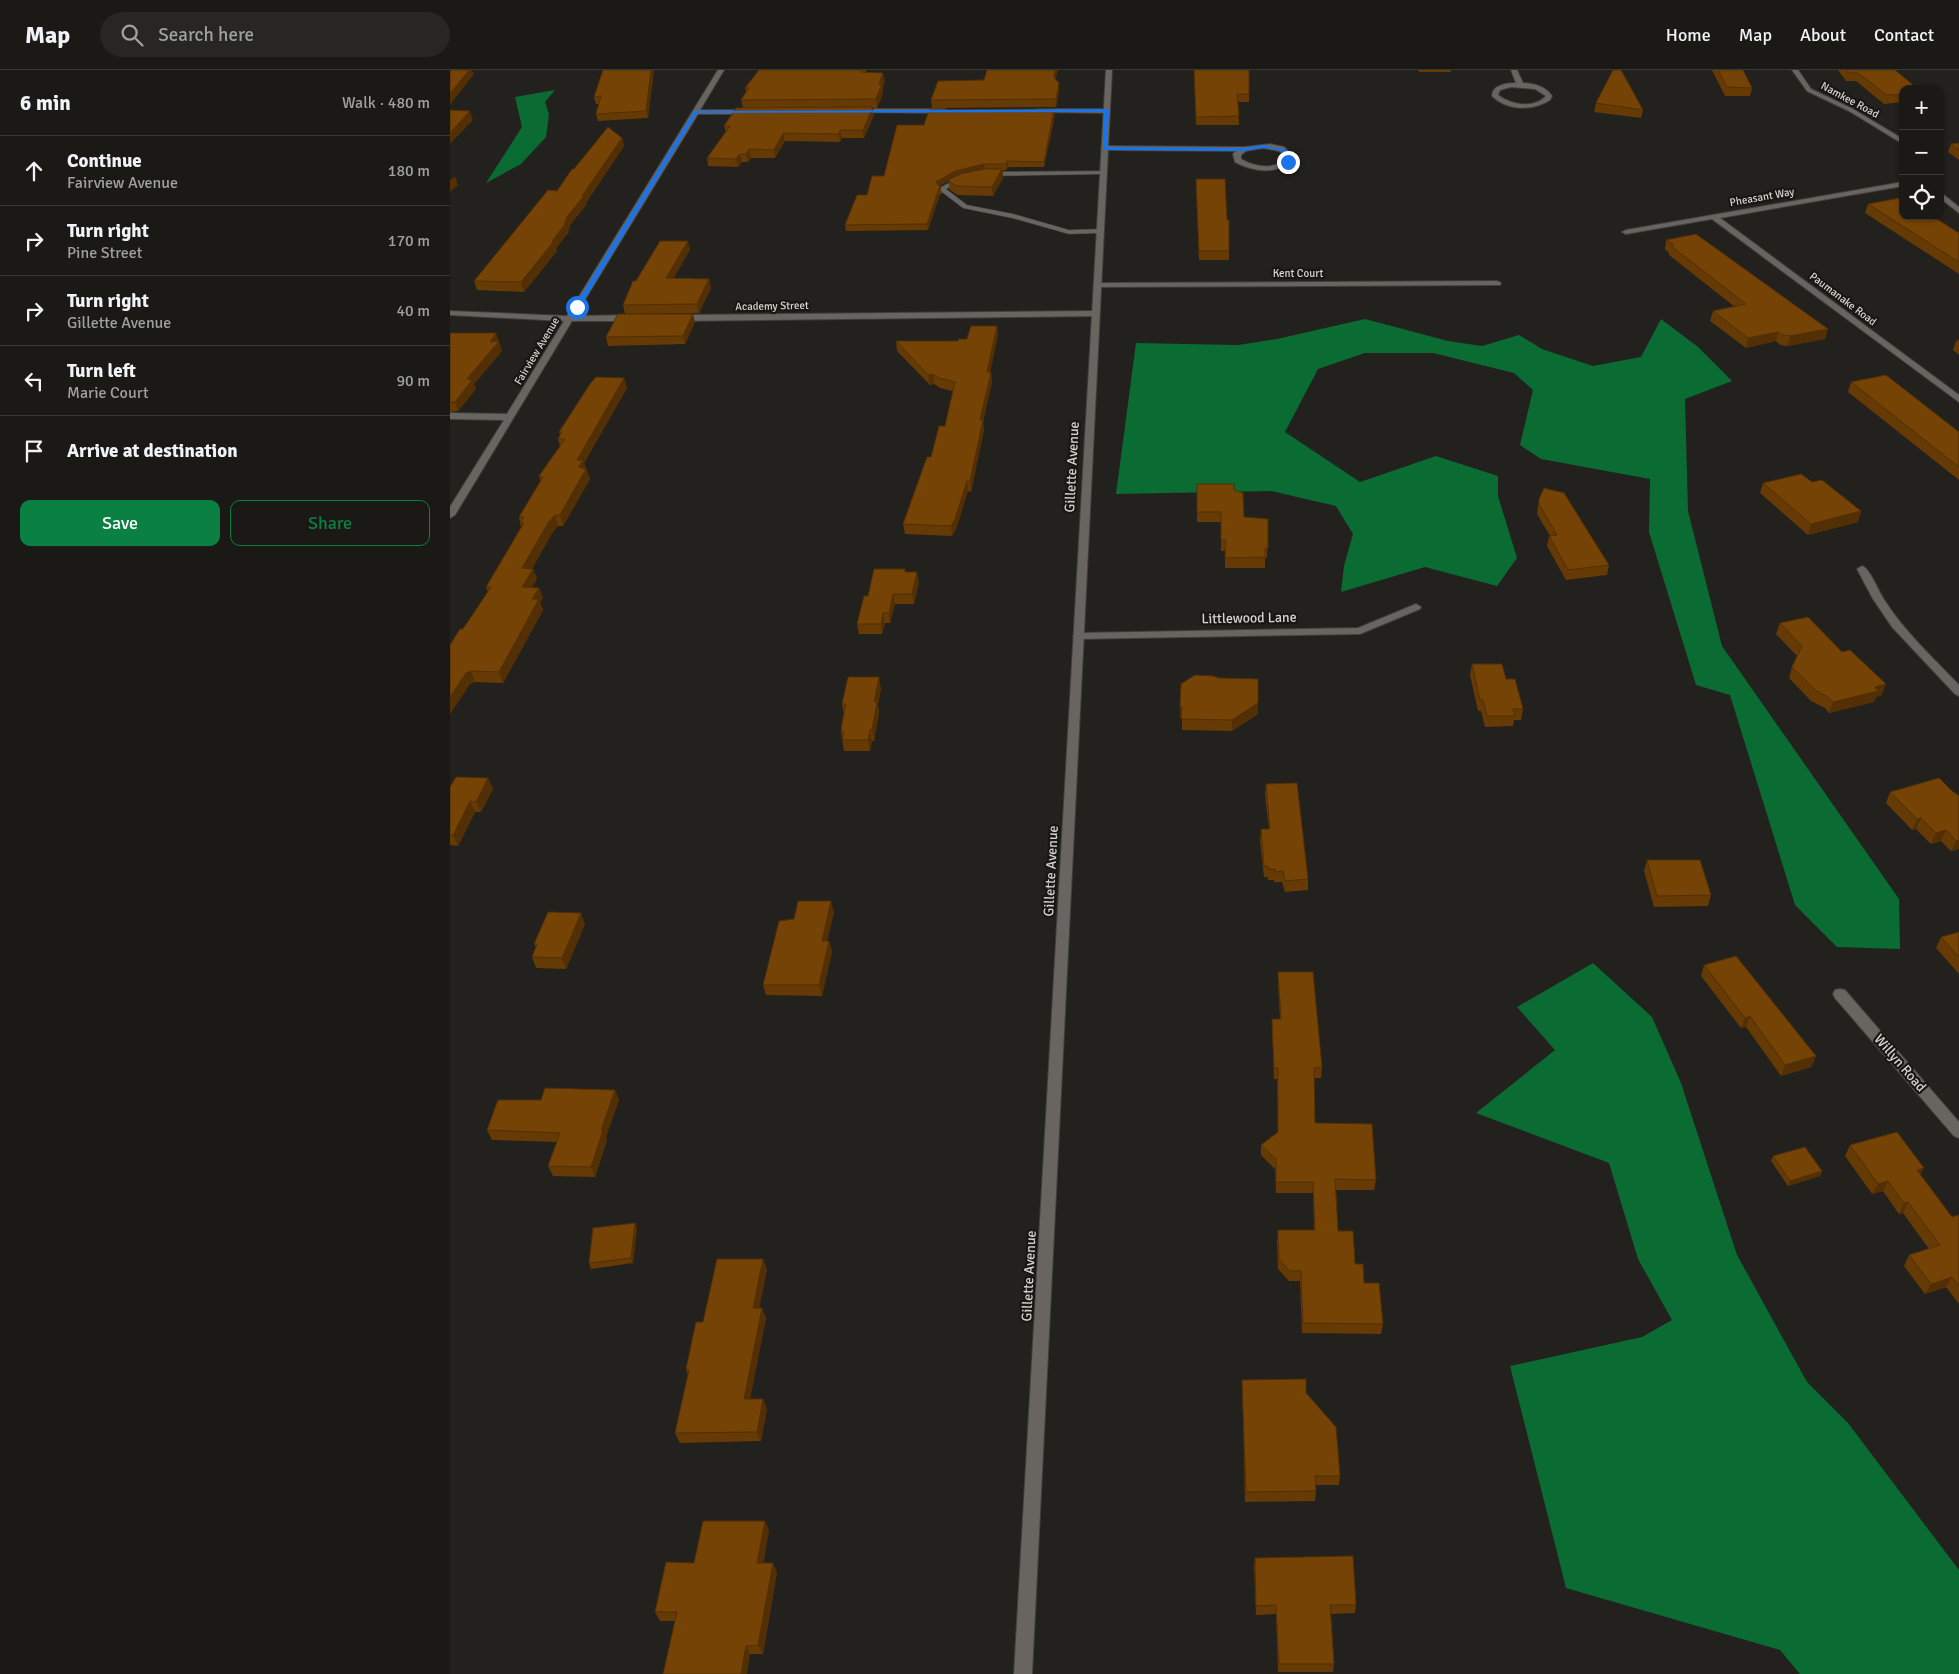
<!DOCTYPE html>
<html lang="en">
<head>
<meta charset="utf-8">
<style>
	:root { --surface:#1a1916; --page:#272623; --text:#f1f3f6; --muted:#9fa0a1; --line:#383835; --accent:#0b8043 }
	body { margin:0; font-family:Signika,sans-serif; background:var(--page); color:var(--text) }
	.controls { position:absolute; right:15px; top:15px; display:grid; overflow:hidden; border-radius:10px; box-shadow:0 1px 4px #0004 }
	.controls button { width:45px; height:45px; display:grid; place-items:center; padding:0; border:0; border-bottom:1px solid var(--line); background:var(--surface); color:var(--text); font:25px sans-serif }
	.stop { position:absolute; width:15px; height:15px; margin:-11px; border:4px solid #1a73e8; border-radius:50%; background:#fff }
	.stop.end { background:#1a73e8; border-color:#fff; box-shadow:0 1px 5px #0008 }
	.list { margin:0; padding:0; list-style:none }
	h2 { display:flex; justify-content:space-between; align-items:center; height:65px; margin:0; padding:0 20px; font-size:21px }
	h2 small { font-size:16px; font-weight:400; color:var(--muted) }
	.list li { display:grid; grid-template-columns:32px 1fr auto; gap:15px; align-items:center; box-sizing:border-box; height:70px; padding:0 20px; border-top:1px solid var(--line) }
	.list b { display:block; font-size:19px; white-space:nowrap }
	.list p { margin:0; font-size:16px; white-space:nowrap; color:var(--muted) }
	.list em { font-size:16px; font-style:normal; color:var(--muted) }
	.actions { display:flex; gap:10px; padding:15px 20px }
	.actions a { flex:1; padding:11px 0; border:1px solid var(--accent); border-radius:10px; text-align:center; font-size:18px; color:var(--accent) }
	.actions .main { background:var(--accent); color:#fff }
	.icon { flex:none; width:28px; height:28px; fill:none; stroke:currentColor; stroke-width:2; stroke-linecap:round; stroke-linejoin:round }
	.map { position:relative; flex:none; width:1509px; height:1604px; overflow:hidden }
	header { display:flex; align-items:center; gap:30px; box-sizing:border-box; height:70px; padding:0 25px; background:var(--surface); border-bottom:1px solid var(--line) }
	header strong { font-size:24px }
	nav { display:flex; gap:28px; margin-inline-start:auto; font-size:18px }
	.search { width:350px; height:45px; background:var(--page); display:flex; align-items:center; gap:12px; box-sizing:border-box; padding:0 18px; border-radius:28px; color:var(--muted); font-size:19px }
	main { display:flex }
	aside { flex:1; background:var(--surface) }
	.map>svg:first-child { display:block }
	.forest { fill:#0a6b33 }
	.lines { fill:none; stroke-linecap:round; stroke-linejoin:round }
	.service-casing { stroke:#403f3c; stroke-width:1 }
	.minor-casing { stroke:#403f3c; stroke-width:2 }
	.tertiary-casing { stroke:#403f3c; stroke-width:2 }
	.service { fill:#686560; fill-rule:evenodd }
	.minor { fill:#686560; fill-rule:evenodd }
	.tertiary { fill:#686560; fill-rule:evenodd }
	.wall { fill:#653a04 }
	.shaded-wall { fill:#522f04 }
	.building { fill:#754305; stroke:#522f04 }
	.route { fill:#1a73e8 }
	.labels { text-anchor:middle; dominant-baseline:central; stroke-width:4.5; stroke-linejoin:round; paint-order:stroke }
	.far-street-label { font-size:11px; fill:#d5d4d1; stroke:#191714 }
	.street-label { font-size:14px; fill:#d5d4d1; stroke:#191714 }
</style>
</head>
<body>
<header>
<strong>Map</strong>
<div class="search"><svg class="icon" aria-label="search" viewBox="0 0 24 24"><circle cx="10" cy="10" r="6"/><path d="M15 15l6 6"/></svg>Search here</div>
<nav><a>Home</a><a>Map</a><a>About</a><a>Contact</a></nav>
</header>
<main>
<aside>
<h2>6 min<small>Walk · 480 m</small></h2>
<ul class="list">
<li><svg class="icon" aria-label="ahead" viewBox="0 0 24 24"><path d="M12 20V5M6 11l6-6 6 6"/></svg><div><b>Continue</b><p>Fairview Avenue</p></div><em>180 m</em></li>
<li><svg class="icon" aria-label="right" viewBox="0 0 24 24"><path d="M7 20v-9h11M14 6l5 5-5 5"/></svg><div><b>Turn right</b><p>Pine Street</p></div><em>170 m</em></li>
<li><svg class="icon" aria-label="right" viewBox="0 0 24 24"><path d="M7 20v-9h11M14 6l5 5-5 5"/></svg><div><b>Turn right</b><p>Gillette Avenue</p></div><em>40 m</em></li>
<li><svg class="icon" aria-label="left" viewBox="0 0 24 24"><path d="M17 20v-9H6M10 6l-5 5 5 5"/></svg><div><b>Turn left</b><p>Marie Court</p></div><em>90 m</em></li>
<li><svg class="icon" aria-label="arrive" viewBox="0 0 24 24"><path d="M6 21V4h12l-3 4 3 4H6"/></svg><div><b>Arrive at destination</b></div></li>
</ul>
<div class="actions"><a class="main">Save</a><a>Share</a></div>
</aside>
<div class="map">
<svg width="1509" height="1604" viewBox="0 0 1509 1604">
	<rect width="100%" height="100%" fill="#23211d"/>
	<path class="forest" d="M105,20L95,32L99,44L96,67L71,94L36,113L72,57L65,27Z
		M915,249L998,271L1032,276L1069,265L1092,279L1143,296L1191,287L1211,249L1248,277L1282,311L1235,329L1238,441L1272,576L1449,829L1450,879L1387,877L1345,835L1280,625L1246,615L1199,462L1200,409L1091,389L1070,375L1083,320L1064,303L983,283H915L868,299L835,362L910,412L986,386L1048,406V426L1067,488L1047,516L975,497L891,522L894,496L903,464L886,436L821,421L666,424L686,273L788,275L827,269Z
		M1143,893L1202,947L1231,1013L1287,1185L1357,1312L1398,1353L1509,1500V1604H1350L1330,1580L1116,1518L1060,1296L1192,1267L1222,1250L1188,1189L1159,1093L1026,1043L1105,980L1067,937Z"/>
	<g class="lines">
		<g class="service-casing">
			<path id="service" d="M654,101L657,103L656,104L538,106L535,104L538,102Z
				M512,106L514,107V109L496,119L517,135L563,144L619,160L651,159L654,161L651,163L619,164L562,148L513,138L488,119Z"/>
		</g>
		<g class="minor-casing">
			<path id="minor" d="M268,0H274L250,40H300L303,42L300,44H248L125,246L182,245L186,248L182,251H122L5,445L0,448V437L54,350L0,349V343L57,344L114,251L0,245V241L117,246Z
				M1061,0H1067L1073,13C1085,14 1095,16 1102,26L1100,30C1083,41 1057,41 1042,26C1042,15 1057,13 1066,13ZM1061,17L1085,19L1096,26C1084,39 1061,35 1048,25L1050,20Z
				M1342,0H1348L1361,19L1403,39L1453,69V74L1399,41L1357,21Z
				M408,39H495L498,41L495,43L406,42V40Z
				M588,39H657L660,41L657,43L586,42V40Z
				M820,74L834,77L844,87C830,106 804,102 785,92L783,84L786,81L655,80L651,78L655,76L794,77ZM813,78L829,81L836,87C825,101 805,97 791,89V85L796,81Z
				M1453,112V116L1270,148L1509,325V332L1262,149L1176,164L1172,162L1176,160Z
				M1490,122L1509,137V143L1490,128Z
				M1047,211L1051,213L1050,215L648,217L644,215L648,213Z
				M645,241L649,244L648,246L227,251L223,248L227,245Z
				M1412,496C1420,498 1429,523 1435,531C1455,562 1483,588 1509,615V626L1505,624L1442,557L1423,529L1407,499Z
				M966,534L971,537L970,539L910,564L628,569L623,566L628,563L908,558Z
				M1390,919L1395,920L1509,1052V1068L1504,1066L1385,928L1383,924L1385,920Z"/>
		</g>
		<g class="tertiary-casing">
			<path id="tertiary" d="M656,0H662L582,1604H564Z"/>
		</g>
		<use href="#service" class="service"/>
		<use href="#minor" class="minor"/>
		<use href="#tertiary" class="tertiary"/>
	</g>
	<path class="wall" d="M204,0L198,48L148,51L146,44L149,34H146L144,27Z
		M309,0H416V2L435,11L433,16V23L427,38H423L424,45L414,68H392L390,72L335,71L325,88H301L298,92H292L288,97L258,96L257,88L276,62L274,56L293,38L291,30L296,22L295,18Z
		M744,0H799V32H788L789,55H746Z
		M968,0H1001V2H969Z
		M1262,0H1293L1302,18L1300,26H1275Z
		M1388,0H1445L1453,19V32L1434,34L1406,11H1396Z
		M605,10L609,21L606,37L482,38L481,30Z
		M1146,33L1193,40L1191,48L1144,42Z
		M605,45L594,97H558L556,100H553V108L543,126L507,125L499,119V111L489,116L491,119L492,124H490L478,160L396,161L395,155L417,125L434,106L474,55Z
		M172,68L174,76L136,133V135L120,155V157L118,160L119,162L106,178L107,181L74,222L27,220L24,211L107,121L124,99Z
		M1509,73V90L1498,82L1501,74Z
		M746,118L777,150H779V190H749Z
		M1418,134L1509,163V204L1415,143Z
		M1216,170L1378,259L1375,269L1338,276L1330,275L1326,271L1296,278L1260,251L1263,241L1285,237L1219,185V183L1215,179Z
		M240,180L223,209H259L261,218L249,243L175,244L173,235L186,211Z
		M245,252L235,274L158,276L156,267Z
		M547,256L548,265L540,302H541L542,312L533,352L534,360L521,422L518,421L506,459L502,466L455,464L453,454L495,356L503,321L490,318L484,314L480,315L447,281L446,271H508L517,269Z
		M0,263H46L52,281L24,314L26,319L8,341L0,342Z
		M1509,270V285L1503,280L1506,271Z
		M174,308L177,318L134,393L140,409L113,456H108L102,463L82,499H83L87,509L82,517L89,518L93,528L90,532L93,540L53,613L25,612L20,614L0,644V575L13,559L38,522L36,517L71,457L69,447L91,411L89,406L110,376L108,369L110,365L109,362Z
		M1401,312L1509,362V410L1398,322Z
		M1362,412L1411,441L1408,452L1358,465L1310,423L1313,413Z
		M747,414L784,420L794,447L818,449L817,488H815V498H775V481H771V452H747Z
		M1089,429L1159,495L1157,505L1116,510L1097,476L1099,466H1100L1087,444Z
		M455,499L456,502L469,512L464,534H445L440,553H435L432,564H409L407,554L418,526Z
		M1330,553L1432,625L1426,627L1424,632L1379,643L1375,638L1361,631L1339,608L1342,597L1347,586L1326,564Z
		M1022,594L1056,609L1073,639L1071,650H1064L1063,656L1035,657L1031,641H1028L1020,605Z
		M431,618L428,634L429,643L424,671H422L420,681H394L391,662L394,644L392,634Z
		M730,637L808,644L782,661L732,660V648H730Z
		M38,708L43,719L31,742H25L8,776L0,775V717Z
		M816,714L858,809V820L835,822L832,812H824V810H818V807H814L810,770L811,759H819L815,725Z
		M1440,722H1503L1509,779L1501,781L1491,771L1481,774L1466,759L1462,760L1436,733Z
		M1197,790L1261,825L1258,836L1204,837L1194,801Z
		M384,842L377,871H379L382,882L372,926L316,925L313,915L344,849Z
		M135,854L116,899L86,898L82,887L86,877L84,874Z
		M1509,862V904L1486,878L1491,867Z
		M1254,895L1366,986L1361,997L1331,1006L1296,957L1291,958L1251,906Z
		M828,902L872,997L871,1008H864L865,1053L926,1110L924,1120H886L888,1161L905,1194L933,1254L931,1264L852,1263L850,1211H839L828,1199L827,1171L828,1160H864L863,1123H826L825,1099L811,1085V1075L828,1063L827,1009H824L822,960V949H830L828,913Z
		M165,1020L169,1030L156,1067L157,1070L145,1107L103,1106L98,1096L107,1072L42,1070L37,1060L91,1030Z
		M1400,1075L1470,1104L1502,1147L1509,1146V1234L1496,1217L1475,1224L1454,1196L1459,1185L1479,1179L1453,1143L1449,1144L1433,1121L1422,1124L1395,1086Z
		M1323,1086L1372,1101L1370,1106L1338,1116L1321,1091Z
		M185,1153L187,1158L183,1193L141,1199L139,1193Z
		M317,1199L309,1238L316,1248L300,1329H313L317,1339L311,1371L230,1373L225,1363L238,1305L236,1299L253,1252Z
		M792,1310L856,1323L890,1406L889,1415H866V1421L865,1431L795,1432Z
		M319,1460L313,1493L327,1502L313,1584H300L225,1551H210L205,1542L244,1493Z
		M805,1488L906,1535L905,1543L881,1544L884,1594L883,1602H828L826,1544L806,1545L804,1497Z"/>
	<path class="shaded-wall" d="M19,0H22L24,4L0,35V24Z
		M201,0H204L198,48L196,41Z
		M605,0H608L604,16V8Z
		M433,3L435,11L433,16V23L427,38L426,29L429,14Z
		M609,13V21L606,37V29Z
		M423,37L424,45L414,68L413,60Z
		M604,39L605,45L594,97V92Z
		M20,41L23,50L0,74V63Z
		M390,60L392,68L390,72L389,64Z
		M333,63L335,71L325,88L324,80Z
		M172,68L174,76L136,133V135L120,155V157L118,160L119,162L106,178L107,181L74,222L71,212L102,171L114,153L116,148Z
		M299,79L301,88L298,92L296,84Z
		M290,84L292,92L288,97L286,89Z
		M557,91L558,97L556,100V94Z
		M534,94L535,100L506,106L486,118V112L505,101Z
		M552,99L553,108L543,126L542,117Z
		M5,106L8,115L0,122V110Z
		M489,118L490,124L478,160L477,154Z
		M238,171L240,180L218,217L216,208Z
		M259,209L261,218L249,243L247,234Z
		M243,244L245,252L235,274L233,266Z
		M547,256L548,265L538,312L537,302Z
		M1378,259L1375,269L1338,276L1340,266Z
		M1328,262L1326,271L1296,278L1298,268Z
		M46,263L52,281L24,314L26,319L8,341L5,332L17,309Z
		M541,302L542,312L533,352L534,360L521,422L520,411L530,350Z
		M483,304L484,314L480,315L478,305Z
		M174,308L177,318L134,393L140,409L113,456L110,445L127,390Z
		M517,411L518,421L506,459L502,466L501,456Z
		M1411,441L1408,452L1358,465L1361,454Z
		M105,445L108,456L102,463L76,509L72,498L98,453Z
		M83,499L87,509L75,528L72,517Z
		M467,502L469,512L464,534L462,524Z
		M89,518L93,528L90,532L93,540L53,613L49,602L82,529Z
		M443,524L445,534L440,553L439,543Z
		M433,543L435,553L432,564L431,554Z
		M21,601L25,612L20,614L0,644V627L16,603Z
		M429,607L431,618L428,634L429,643L424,671L422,660L424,632Z
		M1436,614L1432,625L1426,627L1424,632L1379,643L1383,632Z
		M808,633V644L782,661V650Z
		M730,637H732V647L730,648Z
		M420,660L422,671L420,681L418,670Z
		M38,708L43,719L31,742L26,732Z
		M20,731L25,742L8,776L3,765Z
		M1471,748L1466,759L1462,760L1467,749Z
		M1496,760L1491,771L1481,774L1486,763Z
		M1509,770V779L1501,781L1506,771Z
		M381,831L384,842L375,882L372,871Z
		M131,843L135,854L116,899L112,888Z
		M379,871L382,882L372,926L369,915Z
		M1300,946L1296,957L1291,958L1295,948Z
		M1366,986L1361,997L1331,1006L1335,995Z
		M165,1020L169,1030L156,1067L157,1070L145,1107L141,1097L151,1060Z
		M1474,1098L1468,1108L1467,1100Z
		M1372,1101L1370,1106L1338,1116L1340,1111Z
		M1438,1111L1433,1121L1422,1124L1428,1114Z
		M1458,1132L1453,1143L1449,1144L1454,1133Z
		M185,1153L187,1158L183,1193L181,1188Z
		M313,1189L317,1199L307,1249L303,1238Z
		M1502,1207L1496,1217L1475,1224L1481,1214Z
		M312,1238L316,1248L298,1339L294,1329Z
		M313,1329L317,1339L311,1371L307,1362Z
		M315,1451L319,1460L312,1502L307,1493Z
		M323,1493L327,1502L313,1584L308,1575Z
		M296,1576L300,1584L297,1604H291Z"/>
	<path class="building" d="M0,0H19L0,24Z
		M153,0H201L196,41L146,44L151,26L144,27Z
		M309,0H412L411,2L433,3L429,14H432L426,29L291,30L299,18H295Z
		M537,0H605L604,8L609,13L606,29L481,30L488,11L534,10Z
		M744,0H799V24H787L789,46L746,47Z
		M1163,0H1171L1193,40L1146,33Z
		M1268,0H1293L1302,18L1277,17Z
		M1396,0H1445L1468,19H1453V24L1437,25L1408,3H1398Z
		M423,37L413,60H390L389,64L333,63L324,80L299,79L296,84H290L286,89L257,88L280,56H274L286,38Z
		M604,39L594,92L557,91L556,94H534L505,101L486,112L491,119L489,118L477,154L395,155L407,125H417L422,106H434L447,55H474L479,40Z
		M0,40L20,41L0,63Z
		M158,57L172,68L132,126H134L116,148H118L114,153H116L102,171H104L71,212L24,211L98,120L107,121L122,99H124Z
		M1509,73V80L1501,74Z
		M534,99H552L542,117L506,116L498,110L511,104Z
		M746,109H775L777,150H779V181H749Z
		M1450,128L1453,129V146H1482L1509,163V192L1418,134Z
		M1246,164L1378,259L1340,266L1333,265L1328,262L1298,268L1263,241L1296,234L1221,176L1224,175L1216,170Z
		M210,171H238L216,208L259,209L247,234L173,235L183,211H186Z
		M168,244H243L233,266L156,267Z
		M521,256H547L537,302H541L530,350H533L520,411H517L505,449L501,456L453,454L477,387H481L489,356H495L505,312L489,308L483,304L478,305L446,271H508L509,269H517Z
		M0,263H46L40,272L49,271L17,309L22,310L5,332H0Z
		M1436,305L1509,362V397L1401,312Z
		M146,307L174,308L127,390H133L129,397L136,399L110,445H105L98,453L72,498L83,499L72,517L89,518L82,529H89L49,602L21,601L16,603L0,627V575L10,559H13L41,517H36L74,453H70L74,447H69L93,407L89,406L115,369H108L112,362H109L140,314Z
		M1351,404L1362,412L1372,410L1411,441L1361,454L1313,413Z
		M747,414H784V420L793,423L794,447L818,449V478H815V487L775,488L776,470H771V442H747Z
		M1094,418L1114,423L1159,495L1118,500L1099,466L1107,465L1089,434V429Z
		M424,499H455V502H467L462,524H443L439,543H433L431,554H407L414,526H418Z
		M1358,547L1392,582L1400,580L1436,614L1425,617L1428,621L1383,632L1378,627L1365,620L1342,597L1352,576L1330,553Z
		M1022,594H1052L1056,609H1065L1073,639H1063L1065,646H1037L1033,630H1030Z
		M745,605L763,606L769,608L808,609V633L782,650L731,649L732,637H730L731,614Z
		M398,607H429L424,632H427L422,660H420L418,670H392L394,662H391L392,653L396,634H392Z
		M6,707L38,708L26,732L20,731L3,765H0V717Z
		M1489,708L1503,722H1504L1509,726V770L1506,771L1496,760L1486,763L1471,748L1467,749L1440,722Z
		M847,713L858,809L835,811L833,801L825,802V799H818V796H814L811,759H820L816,714Z
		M1197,790H1250L1261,825L1207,826Z
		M348,831H381L372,871H379L369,915H313L329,851L344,849Z
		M98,842L131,843L112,888L82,887L87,874H84Z
		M1509,862V887L1491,867Z
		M1286,886L1366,986L1335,995L1300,946L1295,948L1254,895Z
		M828,902H863L872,997L864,998L865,1053L922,1054L926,1110L885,1109L888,1161H903L905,1194H913L914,1213H929L933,1254L853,1253L851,1201H840L829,1189L828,1160H865L863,1112H826V1089L811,1075L828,1062V998H824L822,949H831Z
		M95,1018L165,1020L151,1060H153L141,1097L98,1096L110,1063L37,1060L48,1030H91Z
		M1447,1062L1474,1098L1467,1100L1502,1147L1508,1145L1509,1146V1216L1502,1207L1481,1214L1459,1185L1490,1175L1458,1132L1454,1133L1438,1111L1428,1114L1400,1075Z
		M1355,1077L1372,1101L1340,1111L1323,1086Z
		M185,1153L181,1188L139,1193L143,1158Z
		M267,1189H313L303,1238H312L294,1329H313L307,1362L225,1363L239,1300L236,1299L246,1252H253Z
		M856,1309V1323L886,1357L890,1406H865L866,1421L796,1422L792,1310Z
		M253,1451H315L307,1493H323L308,1575L296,1576L291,1604H213L227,1542H205L216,1492L244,1493Z
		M903,1486L906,1535H880L884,1594H829L826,1535L806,1536L805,1488Z"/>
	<path class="route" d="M657,39L659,40L657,77L794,78L813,75L837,80L843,87L839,93H836L838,87C828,75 809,78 794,81L655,80L653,78L654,42L247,43L130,237L127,239L124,237L244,41Z"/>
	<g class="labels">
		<g class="far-street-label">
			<text transform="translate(1400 30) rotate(28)">Namkee Road</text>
			<text transform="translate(1312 127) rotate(-10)">Pheasant Way</text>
			<text x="848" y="203">Kent Court</text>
			<text transform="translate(1393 229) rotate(37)">Paumanake Road</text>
			<text transform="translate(322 236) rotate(-1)">Academy Street</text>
			<text transform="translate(87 281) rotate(-59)">Fairview Avenue</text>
		</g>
		<g class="street-label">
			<text transform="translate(622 397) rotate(-87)">Gillette Avenue</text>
			<text transform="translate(799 548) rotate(-1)">Littlewood Lane</text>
			<text transform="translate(601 801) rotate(-87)">Gillette Avenue</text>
			<text transform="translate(1450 993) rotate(49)">Willyn Road</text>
			<text transform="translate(579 1206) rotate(-87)">Gillette Avenue</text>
		</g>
	</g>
</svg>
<div class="controls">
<button>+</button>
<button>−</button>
<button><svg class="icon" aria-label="locate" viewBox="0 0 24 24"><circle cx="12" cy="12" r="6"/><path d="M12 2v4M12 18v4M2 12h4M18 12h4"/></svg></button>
</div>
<div class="stop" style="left:127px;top:237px"></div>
<div class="stop end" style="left:838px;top:92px"></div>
</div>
</main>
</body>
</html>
